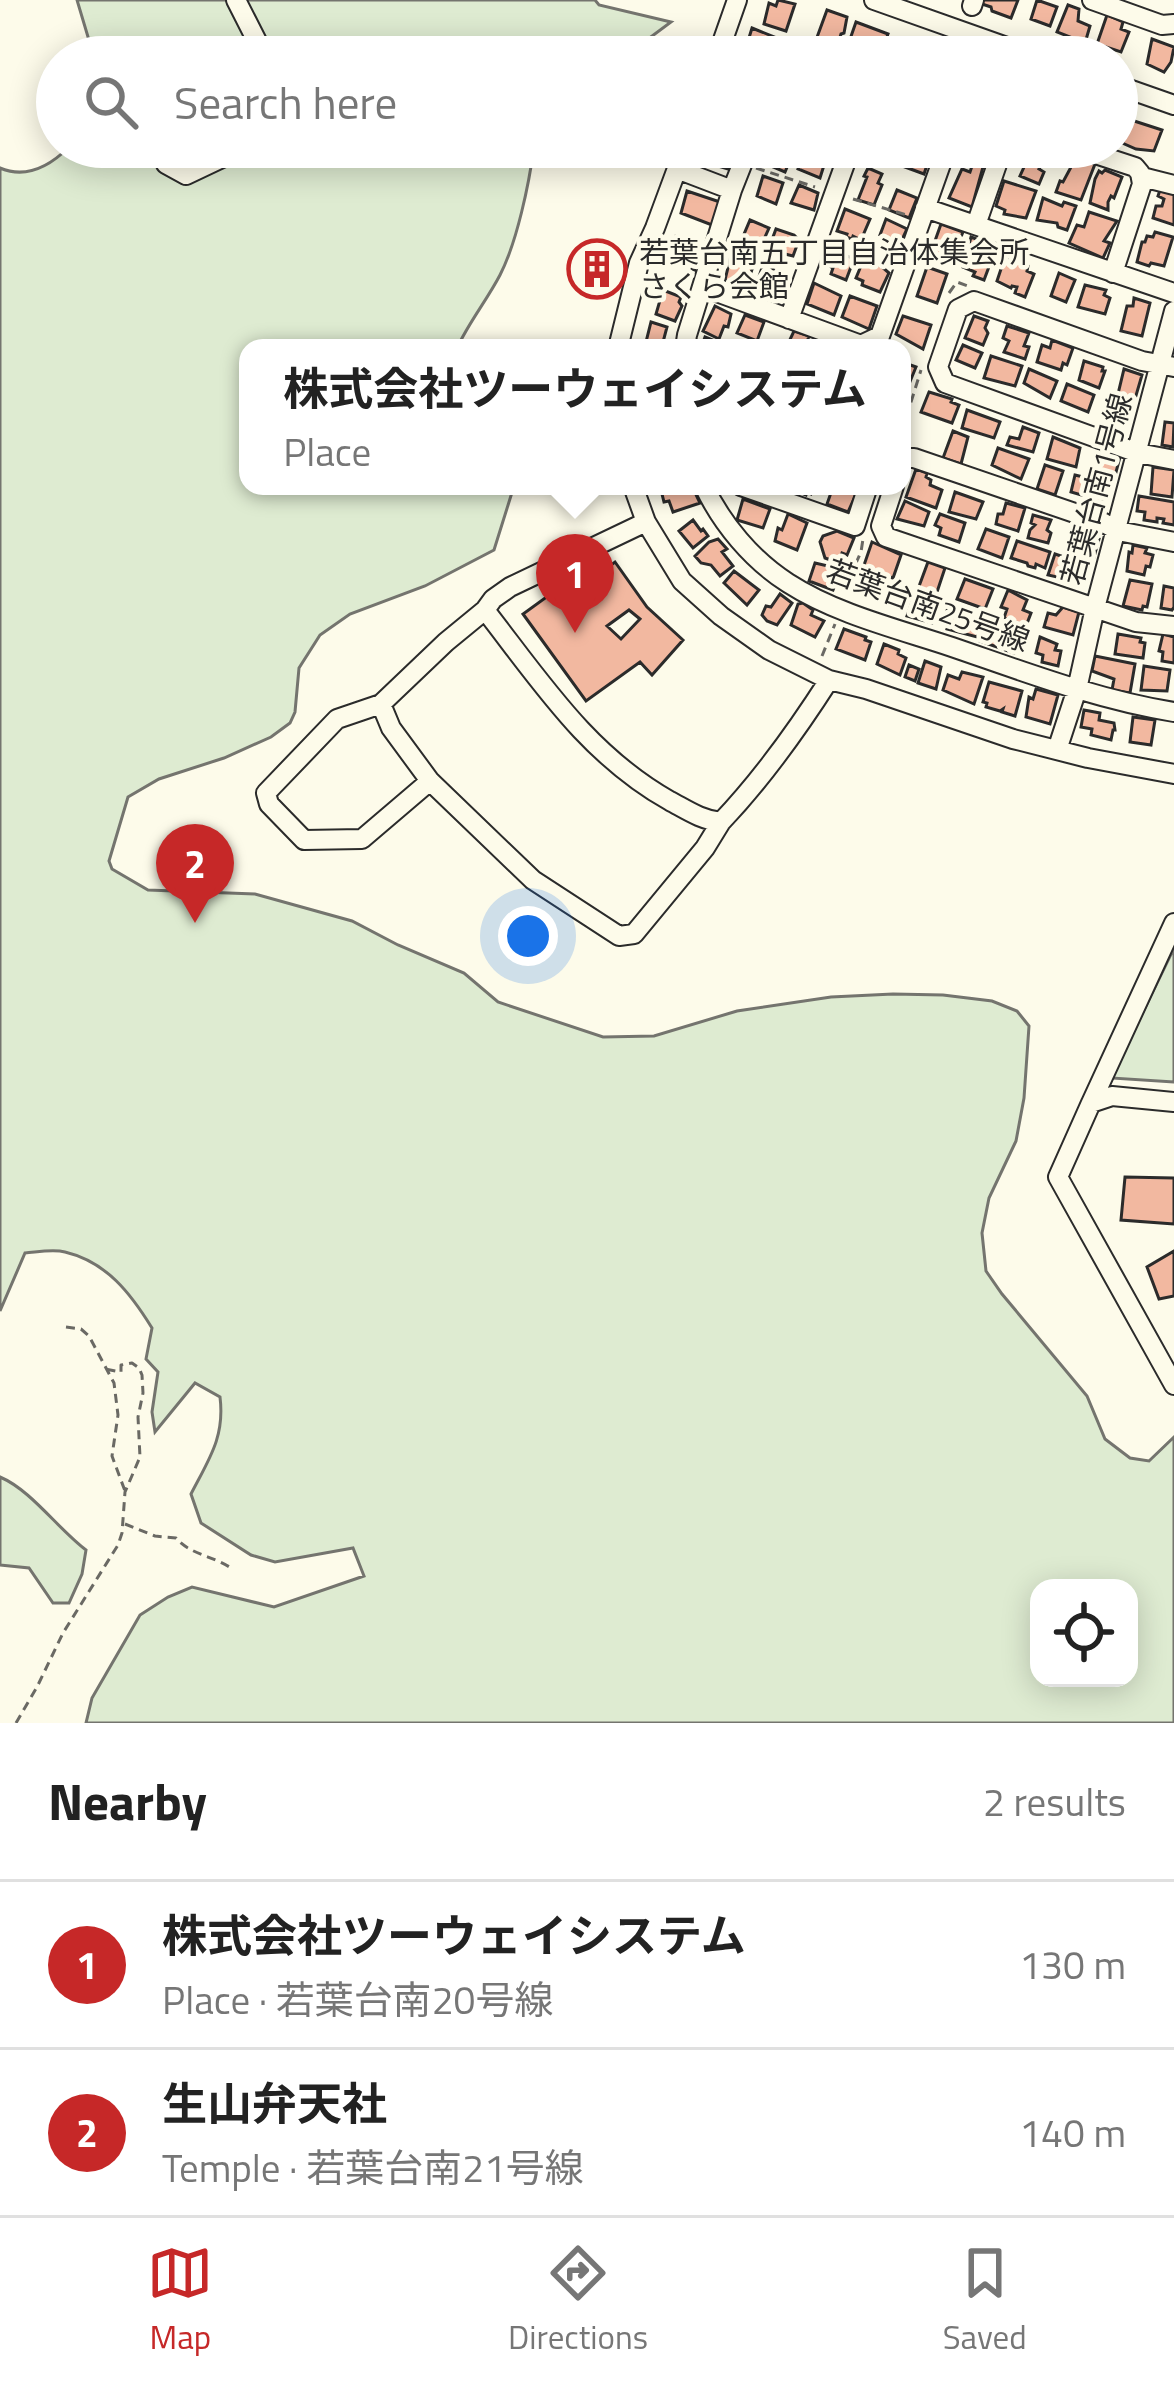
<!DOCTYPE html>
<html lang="en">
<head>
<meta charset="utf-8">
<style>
	:root { --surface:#fff; --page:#f6f6f6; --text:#222; --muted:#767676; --line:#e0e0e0; --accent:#c62828 }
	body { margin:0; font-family:"Titillium Web","Noto Sans JP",sans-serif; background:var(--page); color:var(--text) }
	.controls { position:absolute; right:36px; bottom:36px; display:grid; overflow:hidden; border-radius:24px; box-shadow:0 6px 30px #0003 }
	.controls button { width:108px; height:108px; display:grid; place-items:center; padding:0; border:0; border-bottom:3px solid var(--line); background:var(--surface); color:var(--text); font:60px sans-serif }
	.you { position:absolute; left:528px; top:936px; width:42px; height:42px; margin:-30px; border:9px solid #fff; border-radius:50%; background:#1a73e8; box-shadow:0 0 0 18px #1a73e833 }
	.badge { display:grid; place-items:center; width:78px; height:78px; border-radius:50%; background:var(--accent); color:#fff; font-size:39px; font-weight:700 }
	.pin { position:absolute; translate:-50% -99px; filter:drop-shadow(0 3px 6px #0008) }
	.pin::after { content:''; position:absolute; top:63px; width:42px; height:36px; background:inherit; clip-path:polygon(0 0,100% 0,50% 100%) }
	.popup { position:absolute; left:239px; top:339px; width:672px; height:156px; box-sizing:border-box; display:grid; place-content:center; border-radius:24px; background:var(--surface); filter:drop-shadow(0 3px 9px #0005); font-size:39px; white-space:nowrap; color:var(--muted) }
	.popup b { font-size:45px; color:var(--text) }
	.popup::after { content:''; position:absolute; left:50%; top:100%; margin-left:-24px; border:24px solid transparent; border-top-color:var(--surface) }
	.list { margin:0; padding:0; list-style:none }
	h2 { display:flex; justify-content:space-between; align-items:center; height:156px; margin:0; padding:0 48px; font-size:51px }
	h2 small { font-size:39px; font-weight:400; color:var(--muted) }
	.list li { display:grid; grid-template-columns:78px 1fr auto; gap:36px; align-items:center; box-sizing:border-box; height:168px; padding:0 48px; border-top:3px solid var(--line) }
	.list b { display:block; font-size:45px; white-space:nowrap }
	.list p { margin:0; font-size:39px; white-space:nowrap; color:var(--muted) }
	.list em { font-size:39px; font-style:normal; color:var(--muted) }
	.icon { flex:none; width:66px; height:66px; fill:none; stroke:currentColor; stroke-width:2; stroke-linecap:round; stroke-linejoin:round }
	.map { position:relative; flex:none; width:1174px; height:1723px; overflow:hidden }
	.search { position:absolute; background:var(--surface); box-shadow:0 6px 30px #0003; left:36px; right:36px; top:36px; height:132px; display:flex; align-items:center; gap:30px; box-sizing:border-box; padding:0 42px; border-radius:66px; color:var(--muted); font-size:45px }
	.sheet { height:492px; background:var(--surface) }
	nav { display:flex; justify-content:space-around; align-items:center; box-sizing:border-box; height:168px; border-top:3px solid var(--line); background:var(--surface); font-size:33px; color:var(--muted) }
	nav a { display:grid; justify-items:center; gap:6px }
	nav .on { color:var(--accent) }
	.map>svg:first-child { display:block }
	.green { fill:#deebd1; stroke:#74746e; stroke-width:3; fill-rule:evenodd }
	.building { fill:#f2b8a0; stroke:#2b2b2b; stroke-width:3; fill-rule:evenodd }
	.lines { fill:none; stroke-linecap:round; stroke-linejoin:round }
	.minor-casing { stroke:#2b2b2b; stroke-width:22 }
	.path { stroke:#6a6964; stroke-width:3; stroke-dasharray:9 6; stroke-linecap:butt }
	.minor { stroke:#fdfbea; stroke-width:18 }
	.labels { text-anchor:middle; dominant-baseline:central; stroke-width:9; stroke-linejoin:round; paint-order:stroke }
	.poi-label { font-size:30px; fill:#2b2b2b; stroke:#fdfbea; text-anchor:start }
	.street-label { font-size:30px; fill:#2b2b2b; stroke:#fdfbea }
</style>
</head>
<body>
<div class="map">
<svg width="1174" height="1723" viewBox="0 0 1174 1723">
	<rect width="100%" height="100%" fill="#fdfbea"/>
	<path class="green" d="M77,0H595L599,5L671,22L624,57H94Z
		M69,147H534C529,184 517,242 500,275C487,300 469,322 457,348H248V486H514L494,550L425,586L350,614L320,635L299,668L295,712L290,723L271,737L224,758L159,779L128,797L109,861L112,869L148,890L255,894L352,921L398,945L464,973L498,1002L603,1037L654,1036L737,1011L831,997L893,994L943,995L992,1001L1017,1011L1029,1026L1024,1098L1016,1141L989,1198L982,1233L986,1271L1002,1294L1087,1396L1105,1439L1130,1458L1149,1461L1174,1437V1723H86L92,1698L140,1615L168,1597L192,1587L274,1607L364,1576L353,1548L275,1562L251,1555L201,1523L191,1494C209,1459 225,1437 220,1397L195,1383L155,1432L152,1412L158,1372L146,1359L152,1328C131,1294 107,1262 65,1252C53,1249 38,1252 25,1253L0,1311V168C26,179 50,166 69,147ZM1039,1588H1129V1678H1039Z
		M1174,948V1082L1111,1078Z
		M0,1477C31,1490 58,1529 86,1550L82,1574L69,1603H53L29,1568L0,1565Z"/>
	<path class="building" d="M778,0L795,4L786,31L764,24L769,3L776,6Z
		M980,0H1018L1011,18L992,11L991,7L979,3Z
		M1037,0L1057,7L1050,26L1031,19Z
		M1068,5L1079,9L1078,21L1090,26L1085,43L1057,32Z
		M827,10L847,17L844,33L841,34L837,47L816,40Z
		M1107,15L1123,22L1121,29L1129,32L1121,52L1097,44Z
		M856,22L888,34L880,56L848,45Z
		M752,28L777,38L770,55L755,51L758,45L748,41Z
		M1152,39L1174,47L1171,62L1164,72L1147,64Z
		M906,40L938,50L935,57H901Z
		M1128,119L1162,130L1154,151L1136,149L1120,142Z
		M705,147H724L736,153L731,170L701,161Z
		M791,147L795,148L785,172L766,164L771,149Z
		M894,147L890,161L862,148V147Z
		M912,147L931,153L924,174L905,167Z
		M804,153L825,162L820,178L798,169Z
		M1030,154L1044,160L1039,169L1044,172L1039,184L1020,176Z
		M1077,156L1095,164L1081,200L1056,192L1060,181L1063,182Z
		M973,163L983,167L972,207L949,198L962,169L970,172Z
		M868,168L882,174L878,183L882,185L874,205L858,200L867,177L864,176Z
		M1105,170L1122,177L1114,198L1111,196L1108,202V210L1090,203L1095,179L1099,171L1102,173Z
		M763,176L783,183L776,204L757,196Z
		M1004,181L1036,191L1026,218L1004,214L1005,210L996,206Z
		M799,185L818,193L814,210L791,203Z
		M1161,187L1174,190V225L1153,218L1156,206H1162L1164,199L1158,196Z
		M897,190L917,198L909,218L889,210Z
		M687,191L720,202L712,225L681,213Z
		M1043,198L1062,206L1064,202L1076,206L1067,230L1058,227L1057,223L1037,220Z
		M845,209L870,219L861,240L853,236L852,239L846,237L847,234L837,231Z
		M1089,212L1117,221L1104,241L1110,243L1103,258L1069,243L1077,225L1084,227Z
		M886,219L907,229L900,244L880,235Z
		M750,220L769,228L761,246L742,239Z
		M941,224L963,232L950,264L930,255Z
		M776,229L794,235L799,240L793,256L781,253L770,245Z
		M1155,232L1173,237L1164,266L1151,263L1149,266L1137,262L1142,242H1145L1147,236L1153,237Z
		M676,236L706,247L698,271L692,269L693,266L669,257Z
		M971,237L989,244L986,253L993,256L984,280L973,276L975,272L963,267Z
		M738,246L757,254L746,288L725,280L732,251L735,252Z
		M838,252L854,259L846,280L831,274L833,268L829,266L833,255L837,257Z
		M593,256L610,263L597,293L576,284L580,275L583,277Z
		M1005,257L1028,266L1027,271L1034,274L1025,297L1015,293L1017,287L1012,286L1011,288L997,281Z
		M863,261L881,266L889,273L880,292L862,285L863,281L856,278Z
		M763,265L788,276L781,296L756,285Z
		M927,267L947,274L937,303L917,296Z
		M1059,273L1075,280L1066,302L1051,296Z
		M814,283L841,296L834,315L807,304Z
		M1085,285L1106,290L1104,295L1110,298L1105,314L1078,307Z
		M663,290L681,297L679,302L682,306L675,321L656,314Z
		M850,296L877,306L869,329L842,317Z
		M1134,298L1150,303L1142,336L1121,331L1127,306H1133Z
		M715,306L731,314L728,327L724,326L719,339L703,331Z
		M745,315L764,322L757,341L737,333Z
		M903,316L931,325L923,349L896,334Z
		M974,316L988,321L985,328L988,333L983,345L965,338Z
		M651,322L667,327L662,346L646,342Z
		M1007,326L1029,333L1024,346L1029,347L1025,359L1004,352L1009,341L1003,338Z
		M794,331L809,336L805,348H786Z
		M705,337L732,348H701Z
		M1052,340L1073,348L1067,365L1063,363L1061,370L1037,362L1042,345L1050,348Z
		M963,345L982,353L975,368L956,360Z
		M991,356L1022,366L1015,386L984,378Z
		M1084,361L1103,367L1102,371H1105L1099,388L1079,380Z
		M902,362L916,367L907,389L902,394Z
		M1029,369L1057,381L1050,398L1024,383Z
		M1124,369L1142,375L1135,399L1118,394Z
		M1067,384L1094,395L1088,412L1061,401Z
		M929,392L952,399L951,402L959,405L952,423L921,412Z
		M1119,400L1121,405L1125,403L1128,413L1123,415L1128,423L1110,430L1109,427L1113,425L1111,418L1107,420L1104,413L1108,412L1106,405Z
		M967,410L1000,422L994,438L962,428Z
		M1165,422L1174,423L1173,447L1162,445Z
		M1023,427L1039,433L1033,452L1007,445L1010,437L1019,439Z
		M953,431L968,437L961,464L943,458Z
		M1053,437L1080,448L1076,467L1047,459Z
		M998,448L1029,459L1021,479L992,465Z
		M1101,452L1120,457L1115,476L1096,471Z
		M1045,465L1063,471L1055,495L1037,489Z
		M1153,467L1174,470L1172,497L1151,494Z
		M916,469L927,473L926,477L931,480L930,485L942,490L936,508L906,497Z
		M1075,475L1108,483L1102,504L1084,501L1085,496L1071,492Z
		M660,486H692L700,503L673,512L669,501L664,502Z
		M790,486H814L811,494L807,492L806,495L789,488Z
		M840,486L857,492L848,512L827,504L833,487Z
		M955,492L983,502L976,519L949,512Z
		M1139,496L1174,502V525L1163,523L1164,519L1157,518V522L1144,520L1145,512L1137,511Z
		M743,499L770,509L763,528L737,520Z
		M905,501L929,512L924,526L897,519Z
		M1006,503L1025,508L1018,531L996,524L998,514H1003Z
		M788,514L807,523L797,550L775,541L778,528L782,530Z
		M940,514L965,523L959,542L939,535L941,528L935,525Z
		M1033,515L1051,520L1047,530L1051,533L1048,543L1028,538L1030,530L1035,525L1031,523Z
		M693,520L701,531L703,529L708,536L693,548L679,531Z
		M986,529L1009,537L1002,558L978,549Z
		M837,531L854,538L847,555L842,553L839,563L825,558L820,542L823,536Z
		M1074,531L1099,539L1094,557L1068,550Z
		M718,539L727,549L722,552L733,566L720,576L711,565L701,563L695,556L709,542Z
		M1017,541L1050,552L1045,568L1036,564L1035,568L1028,566L1027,563L1011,558Z
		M872,542L901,555L893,578L863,568Z
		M1133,545L1147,548L1145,553L1153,555L1150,567L1146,566L1144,575L1127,571L1129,552L1132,553Z
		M1055,554L1085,564L1079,582L1048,575Z
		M615,562L647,607L683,640L652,675L640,662L586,701L523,614L563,585L579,607L587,602L578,589ZM629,610L640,619L621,639L607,626Z
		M928,562L945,568L936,595L918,589Z
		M815,563L841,569L833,590L809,581Z
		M734,571L759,590L747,605L724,583Z
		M869,577L894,586L888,604L870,598L872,591L865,588Z
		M965,579L993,589L985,609L957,599Z
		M1130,580L1152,584L1147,607L1143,606L1142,610L1123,606Z
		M1164,586L1174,588V607L1172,610L1161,608Z
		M1008,590L1027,600L1023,610L1031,613L1026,626L1004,618L1007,609L1001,607Z
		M915,593L940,601L932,623L907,616Z
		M780,594L792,603L777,625L767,621L762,615L766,606L771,607Z
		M803,603L813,610L811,615L824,621L815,637L791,625L798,604Z
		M952,605L984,616L977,637L947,629L948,626L943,621L948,608L951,609Z
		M1063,607L1079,612L1073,635L1044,627L1048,613L1056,615Z
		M986,621L1021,633L1014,653L980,641Z
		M844,629L866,637L865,640L871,642L865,660L836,649Z
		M1118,634L1141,638L1140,642L1145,643L1143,658L1115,654Z
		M1163,634L1174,637V663L1162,661L1163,652L1159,651Z
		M1040,637L1057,644L1055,650L1061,651L1058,666L1042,662L1043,655L1036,653Z
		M884,644L899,650L898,654L906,658L900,675L877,664Z
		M1095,656L1135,664L1130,693L1112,690L1114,679L1092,671Z
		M925,661L941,667L936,689L918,683Z
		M909,665L919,669L915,681L905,677Z
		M1144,666L1170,670L1167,691L1141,690Z
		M962,672L983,677L974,704L943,690L948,675L959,679Z
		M989,682L1022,691L1015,716L1002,712L1003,709L1000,711L986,707L987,703L983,702Z
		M1036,689L1058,695L1050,724L1026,717L1029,697L1033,699Z
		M1084,710L1100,713L1099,720L1114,723L1115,730H1113L1111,740L1091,735L1092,729L1081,727Z
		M1133,717L1155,720L1151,745L1130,742Z
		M1125,1177L1174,1178V1224L1121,1220Z
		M1174,1251V1296L1159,1299L1147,1267Z"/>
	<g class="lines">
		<g class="minor-casing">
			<path id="minor" d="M236,0L265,57
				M874,0L1035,57
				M1092,0L1162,25L1174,24
				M972,6L974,0
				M717,57L737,0
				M784,57C797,44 810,51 825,57
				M1117,85L1174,105
				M165,147L166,164L186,175L245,147
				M1074,147L1135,167L1140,173L1142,184L1113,273
				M677,169L732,190L687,335L685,348
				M1142,177L1174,185
				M732,190L749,147
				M925,208L1174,293
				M976,225L1003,147
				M703,287L861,345L880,336L947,147
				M789,319L851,147
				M618,348L639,263L655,228L685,147
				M1174,367L1142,361L974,301L958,309L938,367L945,383L1138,453L1174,460
				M902,462L903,458H914L1104,523L1118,531L1174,542
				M633,486L646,522L682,581L721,616L769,650L829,680L866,689L1013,739L1088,758L1174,774
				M704,486C722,524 752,560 788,583C836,614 898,629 952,647C1025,672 1098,700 1174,712
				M741,486L855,526L868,486
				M894,486L881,526L886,537L1136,622L1174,626
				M485,610L493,599L510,587L646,522
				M381,704L337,719L266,793L269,804L304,840L362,839L430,781
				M1057,750L1077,689L1095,608L1174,311
				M721,822L705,848L634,934L619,936L533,880L430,781L391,728L381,704L446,642L485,610C541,682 588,755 670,801C687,810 701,820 721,822C762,779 797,730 829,680
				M1174,1102L1112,1096L1091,1103L1058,1177L1174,1385
				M1091,1103L1174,923"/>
		</g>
		<path class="path" d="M756,168L815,187
			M853,199L907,215
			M949,293L957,282L968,286
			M902,431L921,370
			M843,591L861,552L863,539
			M822,656L835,624
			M66,1327L81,1329L89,1336L114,1383L118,1415L112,1456L125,1491
			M125,1524L155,1536L176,1538C189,1554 213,1556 231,1568
			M16,1723L37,1687L63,1633L118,1545L122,1533L125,1492L140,1457L138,1417L143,1393L142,1375L139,1368L132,1363L121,1365V1372L105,1369"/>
		<use href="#minor" class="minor"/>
	</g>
	<defs>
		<g id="building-ring" transform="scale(3)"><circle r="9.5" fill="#fdfbea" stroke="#c62828" stroke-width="1.5"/><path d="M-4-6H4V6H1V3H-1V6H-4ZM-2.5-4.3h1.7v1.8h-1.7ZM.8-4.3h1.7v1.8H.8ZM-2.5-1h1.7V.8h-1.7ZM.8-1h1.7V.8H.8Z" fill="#c62828"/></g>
	</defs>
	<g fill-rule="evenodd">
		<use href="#building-ring" x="597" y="269"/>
	</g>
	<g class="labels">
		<g class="poi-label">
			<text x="639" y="252">若葉台南五丁目自治体集会所<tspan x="639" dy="34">さくら会館</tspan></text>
		</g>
		<g class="street-label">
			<text transform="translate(1096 489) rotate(-75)">若葉台南1号線</text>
			<text transform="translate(928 605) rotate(20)">若葉台南25号線</text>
		</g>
	</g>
</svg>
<div class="controls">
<button><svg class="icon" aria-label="locate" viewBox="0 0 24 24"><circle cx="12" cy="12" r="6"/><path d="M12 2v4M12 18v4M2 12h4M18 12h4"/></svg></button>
</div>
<div class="you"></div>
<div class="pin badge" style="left:575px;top:633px">1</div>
<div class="popup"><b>株式会社ツーウェイシステム</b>Place</div>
<div class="pin badge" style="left:195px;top:923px">2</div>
<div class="search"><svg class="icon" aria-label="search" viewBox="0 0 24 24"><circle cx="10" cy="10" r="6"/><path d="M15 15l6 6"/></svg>Search here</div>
</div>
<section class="sheet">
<h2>Nearby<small>2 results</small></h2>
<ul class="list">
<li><span class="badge">1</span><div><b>株式会社ツーウェイシステム</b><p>Place · 若葉台南20号線</p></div><em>130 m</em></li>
<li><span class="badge">2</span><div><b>生山弁天社</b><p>Temple · 若葉台南21号線</p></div><em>140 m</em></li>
</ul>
</section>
<nav>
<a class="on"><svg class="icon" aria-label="map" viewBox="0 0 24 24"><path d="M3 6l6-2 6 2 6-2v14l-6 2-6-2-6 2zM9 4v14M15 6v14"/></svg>Map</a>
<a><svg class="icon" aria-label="directions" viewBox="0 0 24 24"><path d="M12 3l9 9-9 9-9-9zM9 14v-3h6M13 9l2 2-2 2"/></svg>Directions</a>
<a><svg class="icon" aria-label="saved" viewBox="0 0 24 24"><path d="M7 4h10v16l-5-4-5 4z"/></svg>Saved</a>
</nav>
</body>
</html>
